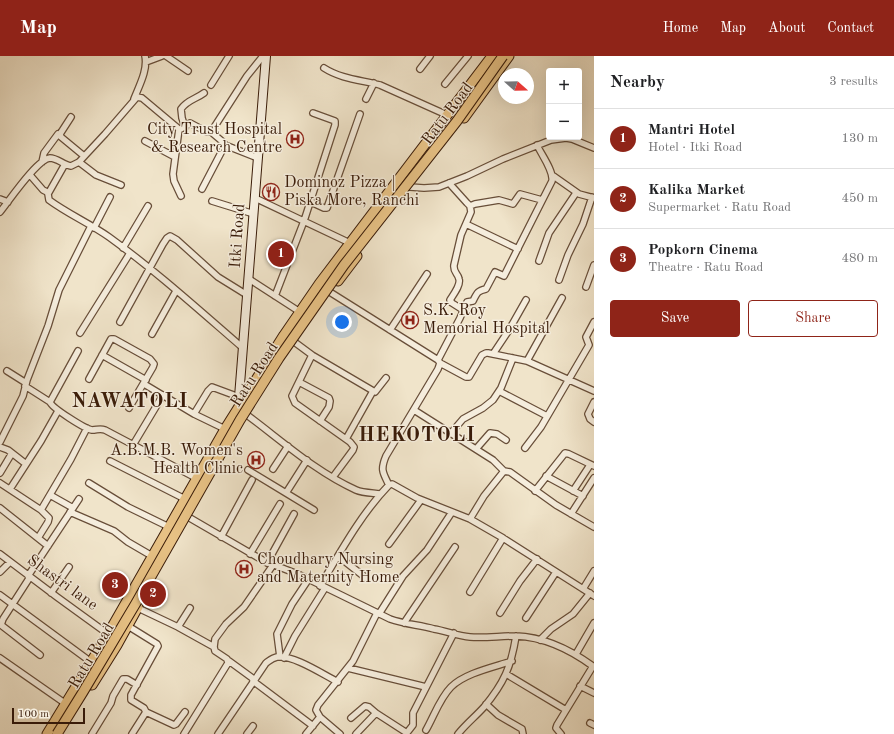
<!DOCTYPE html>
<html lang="en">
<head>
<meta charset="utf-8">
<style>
	:root { --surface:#fff; --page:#f2f2f2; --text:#202124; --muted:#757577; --line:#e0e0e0; --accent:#8f2418 }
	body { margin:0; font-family:"Old Standard TT",serif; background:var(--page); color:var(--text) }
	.controls { position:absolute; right:12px; top:12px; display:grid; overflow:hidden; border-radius:4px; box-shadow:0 4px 16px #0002 }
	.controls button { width:36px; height:36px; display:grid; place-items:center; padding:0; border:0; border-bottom:1px solid var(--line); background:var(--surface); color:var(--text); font:20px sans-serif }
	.compass { position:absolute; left:498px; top:12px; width:36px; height:36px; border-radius:50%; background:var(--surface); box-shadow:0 4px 16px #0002; rotate:110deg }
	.scale { position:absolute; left:12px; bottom:10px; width:73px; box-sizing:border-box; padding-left:4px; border:2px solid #3a1c09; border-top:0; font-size:11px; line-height:14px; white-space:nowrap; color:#3a1c09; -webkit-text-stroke:3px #f5eddd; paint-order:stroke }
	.you { position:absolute; left:342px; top:266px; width:14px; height:14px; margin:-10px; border:3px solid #fff; border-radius:50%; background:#1a73e8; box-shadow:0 0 0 6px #1a73e833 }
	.badge { display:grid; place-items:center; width:26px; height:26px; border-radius:50%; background:var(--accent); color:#fff; font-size:13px; font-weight:700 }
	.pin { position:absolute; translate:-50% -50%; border:2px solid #fff; box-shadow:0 1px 4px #0006 }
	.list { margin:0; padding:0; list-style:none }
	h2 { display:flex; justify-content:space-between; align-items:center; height:52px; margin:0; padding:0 16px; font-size:17px }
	h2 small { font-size:13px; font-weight:400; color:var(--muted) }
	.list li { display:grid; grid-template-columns:26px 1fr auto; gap:12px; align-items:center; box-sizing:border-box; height:60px; padding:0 16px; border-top:1px solid var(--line) }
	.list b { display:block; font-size:15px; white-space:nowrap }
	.list p { margin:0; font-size:13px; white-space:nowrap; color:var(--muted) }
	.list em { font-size:13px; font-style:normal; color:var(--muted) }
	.actions { display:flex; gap:8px; padding:12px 16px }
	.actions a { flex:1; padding:9px 0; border:1px solid var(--accent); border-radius:4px; text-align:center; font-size:14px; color:var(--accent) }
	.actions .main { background:var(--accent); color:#fff }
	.map { position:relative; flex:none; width:594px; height:678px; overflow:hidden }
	header { display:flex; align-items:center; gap:24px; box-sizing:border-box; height:56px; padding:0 20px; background:var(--accent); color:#fff }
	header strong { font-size:19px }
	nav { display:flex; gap:22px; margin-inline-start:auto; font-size:14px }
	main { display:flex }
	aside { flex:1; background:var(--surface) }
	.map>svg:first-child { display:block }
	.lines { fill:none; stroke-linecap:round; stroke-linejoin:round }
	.street-casing { stroke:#684e39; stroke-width:8 }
	.secondary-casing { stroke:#3a1c09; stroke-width:10 }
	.primary-casing { stroke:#3a1c09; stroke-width:11 }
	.street { stroke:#f5eddd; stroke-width:5.5 }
	.secondary { stroke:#f5eddd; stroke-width:8 }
	.primary { stroke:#e8c285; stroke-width:9 }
	.primary-bridge-casing { stroke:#3a1c09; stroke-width:11; stroke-linecap:butt }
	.primary-bridge { stroke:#e8c285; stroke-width:9 }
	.labels { text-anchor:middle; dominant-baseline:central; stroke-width:3; stroke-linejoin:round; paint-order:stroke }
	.street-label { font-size:16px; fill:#3a1c09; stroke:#f5eddd }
	.poi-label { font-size:16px; fill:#3a1c09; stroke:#f5eddd; text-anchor:start }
	.district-label { font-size:20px; font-weight:bold; letter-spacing:1px; fill:#3a1c09; stroke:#f5eddd }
</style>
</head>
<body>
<header>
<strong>Map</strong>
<nav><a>Home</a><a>Map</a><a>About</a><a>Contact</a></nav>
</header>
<main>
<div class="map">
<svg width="594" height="678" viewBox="0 0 594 678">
	<rect width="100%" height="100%" fill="#f0e4ca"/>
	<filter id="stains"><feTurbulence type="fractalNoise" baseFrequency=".005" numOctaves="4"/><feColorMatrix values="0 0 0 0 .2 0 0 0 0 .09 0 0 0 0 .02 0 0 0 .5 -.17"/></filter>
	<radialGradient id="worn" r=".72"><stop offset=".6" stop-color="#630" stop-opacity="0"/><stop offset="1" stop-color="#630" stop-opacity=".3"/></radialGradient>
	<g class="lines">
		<g class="street-casing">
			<path id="street" d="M166,0L188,15
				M146,6L162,0
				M324,12C341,23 361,24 380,29L447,59
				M420,13L430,0
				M445,28L468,0
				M211,29L229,0
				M134,43C139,30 148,14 145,0
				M366,43L374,27
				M71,61L60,78L61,81L84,100
				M185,71L182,62L181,53C187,44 196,43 204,37
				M179,73L173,118L174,125L181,140
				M145,85L175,101
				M225,89L258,102
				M42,106L44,97L58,78
				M79,106L96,119L121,129
				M65,108L48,138L49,144C68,158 89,167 109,181C156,215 199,254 243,292
				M30,119L43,134L47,136L48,138
				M552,119L579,138L594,142
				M449,127L467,147L470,150L471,156L461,179L454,209C453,217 458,217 459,223C461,229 453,239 450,244L452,247L463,254
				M410,131L424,132L439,131L467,120L503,103L551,84L566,82L572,83L594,92
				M202,133L225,89L223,86L210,75
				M255,142L352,188
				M0,143L8,146
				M212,145L254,158
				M311,146L324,152H327L328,149L360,58
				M470,150L475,148L499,144L513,148L520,138L542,144
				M0,156C9,145 37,103 50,102C57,102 64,109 71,110L79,106L105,78L137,41L142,42L179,73H181L190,67L207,76L213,73L247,20L263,0
				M466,168L518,193
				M94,172L110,141
				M123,192L148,150
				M539,205L549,177L576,137
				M249,223L300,256
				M559,224L568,199L583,168L592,141
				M586,231L594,209
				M325,233L438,304L440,307L438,313L386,400C380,414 383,417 389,429
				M275,240L304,165L335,69V65L313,57
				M120,266L163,188L167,182L170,180L177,184L218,221L247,239
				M390,274L427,218
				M80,277L130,197
				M152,278L176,235
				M289,282L312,299L292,340L295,347L350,386L354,391L353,394L333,421
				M78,295L50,346C52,352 85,373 92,374C97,374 100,372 105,374L196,422
				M493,298L509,274L526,244
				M102,299L146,324
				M312,299L375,336L386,322
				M438,304L460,262L467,246L473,245C477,237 477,235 486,233L495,216L504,220L552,125C554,115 541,98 537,89
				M527,305L562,242
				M440,307L466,321H469L482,299L486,297H488L527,305L594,335
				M7,315L26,327
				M89,323L111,283H114L150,303L154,308L153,311L129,352
				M299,326L329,342L330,345L329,351L320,365
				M144,328L194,358L225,373
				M25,330L50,346
				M499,335L547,360
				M594,346L588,358L590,363L594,366
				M414,354L493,404L504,415
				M194,358L208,335L212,331L239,341
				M247,359C282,385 316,416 356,434C363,437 373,437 380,438
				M451,377L463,363L483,352L493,344L501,332L513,302
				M346,383L373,335
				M0,386L23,340L27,324L48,270L59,234L91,170
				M133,389L163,339
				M0,391L8,394L26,408
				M525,392L541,371L589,289L586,281L594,266
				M476,393L490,377L497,378L506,384
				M110,405L185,443
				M273,413L288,390
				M248,414L286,437L307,404
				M0,417L12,397
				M546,420L583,440
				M0,427L41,454L49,462L48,466L38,482
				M89,427L128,451L169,471
				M10,433L41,385L58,355
				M535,435L565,397L569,398L594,410
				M573,435L590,409
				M286,437L314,454
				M50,439L73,452
				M0,452L48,490
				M41,454L71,403L87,372
				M70,456L114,475L128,486L152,500
				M183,458L264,505L300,519L390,563C404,568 419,569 434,573C446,575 458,580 470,581C485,582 500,580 516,580C545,581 571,594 594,611
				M571,458L594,422
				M470,463L484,440L504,415L510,416L556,449L594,471
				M221,481L252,424
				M389,488L421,444
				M0,498L57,541L108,578
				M250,498L280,448
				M338,500L366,522
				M267,507L294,458
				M0,516L10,506
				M28,520L79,443
				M30,521L3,563L1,569L40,599
				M320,530C341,495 361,458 389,429L392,428L417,442L470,463L503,482L594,540
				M583,533L594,515
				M470,536L503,482
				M51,537L69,511
				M0,539L91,606
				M138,552L178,571L190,552
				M500,557L520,525L537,503
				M379,558L403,520L427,494L452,456
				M526,562L556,516
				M404,567L455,491
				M128,570L157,588L158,590L131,639V644L144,652L146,656L132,678
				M178,571L214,591
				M540,584L551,573L573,558L590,537
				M576,598L594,567
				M280,601L277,578L292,548L308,524
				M0,602L66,648
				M284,602L295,580L325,532
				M229,605L255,624
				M348,612L426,631
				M506,618L566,654
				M253,625L313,670
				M580,630L594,637
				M486,648L498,659L522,673L523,678
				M146,656L174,669L176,668L185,656
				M320,661L340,678
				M351,662L365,650L369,651L376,657
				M590,667L594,669
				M426,674C434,660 440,642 451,631C465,617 494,611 512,605
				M92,678L111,647L113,640L123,623H127L137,629
				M184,678L228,607L227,603L215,595L214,591L215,583L226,568L244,551L273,509
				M218,678L266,607C269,605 272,602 277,601C294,599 322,618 338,626
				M247,678L253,670
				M306,678L320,661L316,654L318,649L353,605L377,557
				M356,678L376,657L407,677
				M406,678L413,669V657L454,577
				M458,678C466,668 476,660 484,651C504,627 511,611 516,580
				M561,678L556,672L557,669L593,610"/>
		</g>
		<g class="secondary-casing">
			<path id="secondary" d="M241,353L239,350V341L266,0"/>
		</g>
		<g class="primary-casing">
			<path id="primary" d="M464,62L509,0
				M338,225L357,200
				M92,629L117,589L138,551
				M47,678L108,578L225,373L284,279L319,228L492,0"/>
		</g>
		<use href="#street" class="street"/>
		<use href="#secondary" class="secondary"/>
		<use href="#primary" class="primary"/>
		<g class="primary-bridge-casing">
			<path id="primary-bridge" d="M57,678L83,636L136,547L240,364L279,302L344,209L457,65L503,0"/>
		</g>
		<use href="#primary-bridge" class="primary-bridge"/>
	</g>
	<defs>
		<g id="hospital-ring" transform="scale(0.9)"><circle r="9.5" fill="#f5eddd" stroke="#8f2418" stroke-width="1.5"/><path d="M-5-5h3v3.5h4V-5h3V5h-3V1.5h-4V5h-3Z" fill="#8f2418"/></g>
		<g id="restaurant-ring" transform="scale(0.9)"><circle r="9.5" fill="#f5eddd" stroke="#8f2418" stroke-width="1.5"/><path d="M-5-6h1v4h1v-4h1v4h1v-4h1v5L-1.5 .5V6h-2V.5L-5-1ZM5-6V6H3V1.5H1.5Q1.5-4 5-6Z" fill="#8f2418"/></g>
	</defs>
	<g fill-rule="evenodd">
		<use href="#hospital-ring" x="295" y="83"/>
		<use href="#restaurant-ring" x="271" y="136"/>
		<use href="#hospital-ring" x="410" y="264"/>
		<use href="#hospital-ring" x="256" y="404"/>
		<use href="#hospital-ring" x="244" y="513"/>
	</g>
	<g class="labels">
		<g class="street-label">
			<text transform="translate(448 58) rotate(-53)">Ratu Road</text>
			<text transform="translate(238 180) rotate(-86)">Itki Road</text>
			<text transform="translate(255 319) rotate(-57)">Ratu Road</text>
			<text transform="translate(62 527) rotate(36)">Shastri lane</text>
			<text transform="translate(92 600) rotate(-59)">Ratu Road</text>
		</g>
		<g class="poi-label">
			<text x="282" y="74" text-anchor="end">City Trust Hospital<tspan x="282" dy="18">&amp; Research Centre</tspan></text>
			<text x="284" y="127">Dominoz Pizza |<tspan x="284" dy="18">Piska More, Ranchi</tspan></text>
			<text x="423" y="255">S.K. Roy<tspan x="423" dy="18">Memorial Hospital</tspan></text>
			<text x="243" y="395" text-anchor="end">A.B.M.B. Women's<tspan x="243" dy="18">Health Clinic</tspan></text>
			<text x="257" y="504">Choudhary Nursing<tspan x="257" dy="18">and Maternity Home</tspan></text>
		</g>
		<g class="district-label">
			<text x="130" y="346">NAWATOLI</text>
			<text x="417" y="380">HEKOTOLI</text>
		</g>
	</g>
	<rect width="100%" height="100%" filter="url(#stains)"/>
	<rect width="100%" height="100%" fill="url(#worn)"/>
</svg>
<div class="controls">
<button>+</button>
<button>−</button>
</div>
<svg class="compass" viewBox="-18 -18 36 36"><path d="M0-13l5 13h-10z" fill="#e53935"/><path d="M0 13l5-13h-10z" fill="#757577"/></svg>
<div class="scale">100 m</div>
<div class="you"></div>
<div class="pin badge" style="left:281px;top:198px">1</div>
<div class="pin badge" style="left:153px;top:538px">2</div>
<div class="pin badge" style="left:115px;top:529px">3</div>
</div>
<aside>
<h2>Nearby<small>3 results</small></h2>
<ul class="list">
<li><span class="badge">1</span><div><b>Mantri Hotel</b><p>Hotel · Itki Road</p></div><em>130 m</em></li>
<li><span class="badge">2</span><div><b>Kalika Market</b><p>Supermarket · Ratu Road</p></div><em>450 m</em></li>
<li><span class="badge">3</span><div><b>Popkorn Cinema</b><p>Theatre · Ratu Road</p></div><em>480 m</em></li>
</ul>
<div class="actions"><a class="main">Save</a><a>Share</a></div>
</aside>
</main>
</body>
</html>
